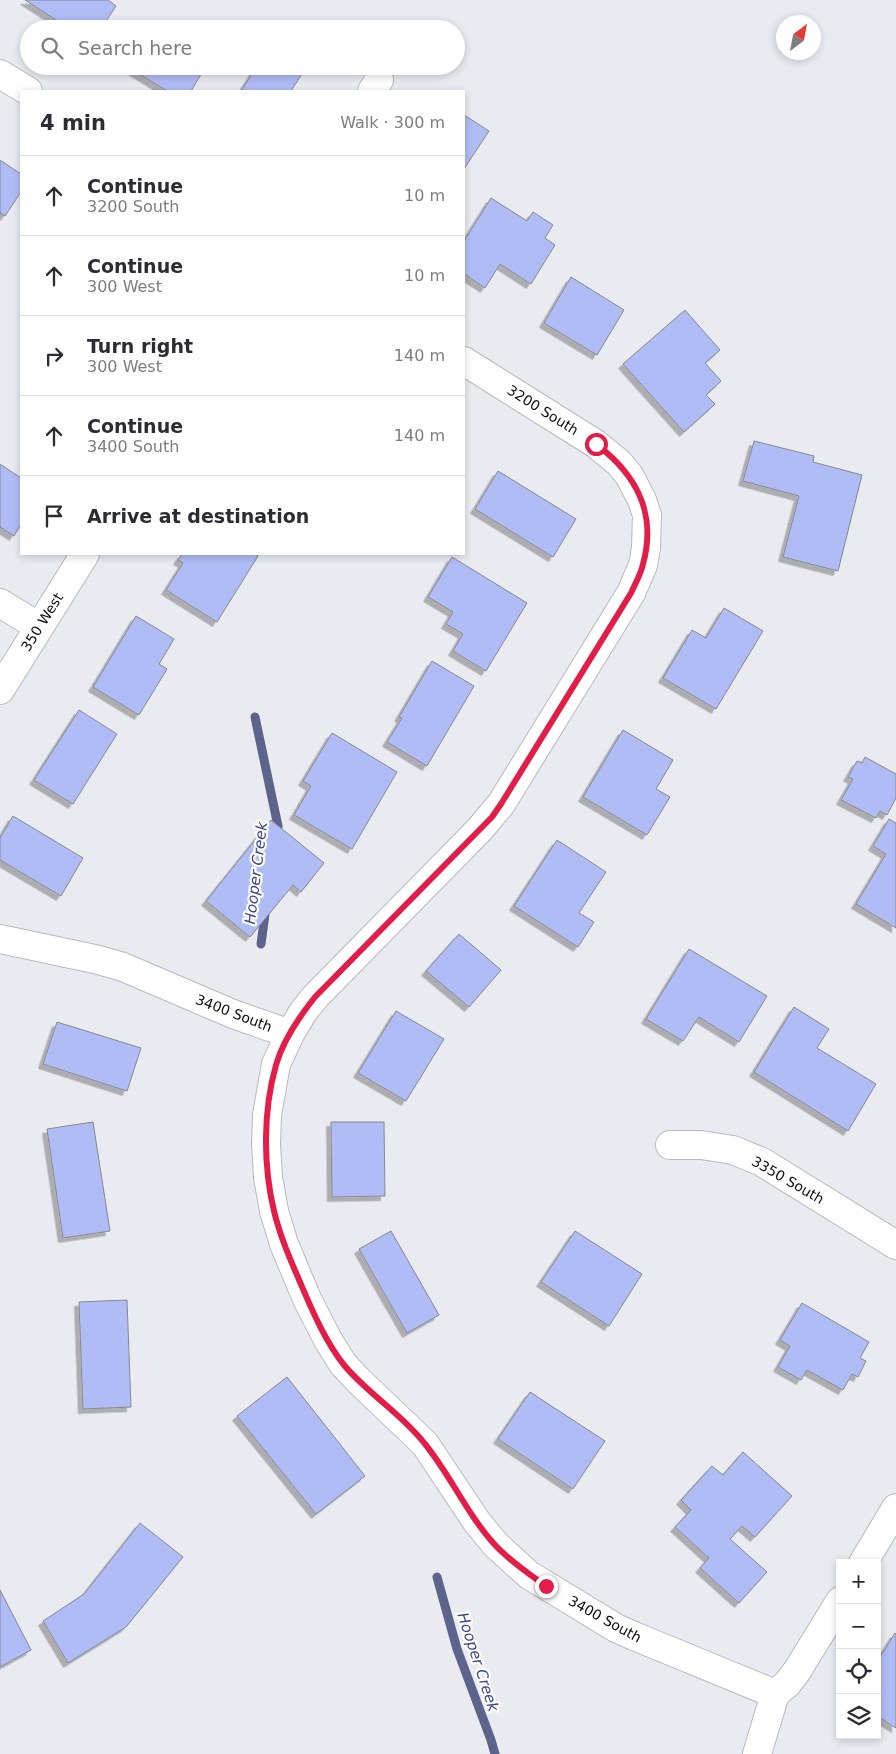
<!DOCTYPE html>
<html lang="en">
<head>
<meta charset="utf-8">
<style>
	:root { --surface:#fff; --page:#f7f7f7; --text:#2b2b33; --muted:#7c7c81; --line:#e1e1e2 }
	body { margin:0; font-family:"DejaVu Sans",sans-serif; background:var(--page); color:var(--text) }
	.controls { position:absolute; right:15px; bottom:15px; display:grid; overflow:hidden; border-radius:0px; box-shadow:0 2px 8px #0003 }
	.controls button { width:45px; height:45px; display:grid; place-items:center; padding:0; border:0; border-bottom:1px solid var(--line); background:var(--surface); color:var(--text); font:25px sans-serif }
	.compass { position:absolute; left:776px; top:15px; width:45px; height:45px; border-radius:50%; background:var(--surface); box-shadow:0 2px 8px #0003; rotate:32deg }
	.stop { position:absolute; width:15px; height:15px; margin:-11px; border:4px solid #e11d48; border-radius:50%; background:#fff }
	.stop.end { background:#e11d48; border-color:#fff; box-shadow:0 1px 5px #0008 }
	.list { margin:0; padding:0; list-style:none }
	h2 { display:flex; justify-content:space-between; align-items:center; height:65px; margin:0; padding:0 20px; font-size:21px }
	h2 small { font-size:16px; font-weight:400; color:var(--muted) }
	.list li { display:grid; grid-template-columns:32px 1fr auto; gap:15px; align-items:center; box-sizing:border-box; height:80px; padding:0 20px; border-top:1px solid var(--line) }
	.list b { display:block; font-size:19px; white-space:nowrap }
	.list p { margin:0; font-size:16px; white-space:nowrap; color:var(--muted) }
	.list em { font-size:16px; font-style:normal; color:var(--muted) }
	.icon { flex:none; width:28px; height:28px; fill:none; stroke:currentColor; stroke-width:2; stroke-linecap:round; stroke-linejoin:round }
	.map { position:relative; flex:none; width:896px; height:1754px; overflow:hidden }
	.search { position:absolute; background:var(--surface); box-shadow:0 2px 8px #0003; left:20px; top:20px; width:445px; height:55px; display:flex; align-items:center; gap:12px; box-sizing:border-box; padding:0 18px; border-radius:28px; color:var(--muted); font-size:19px }
	.panel { position:absolute; background:var(--surface); box-shadow:0 2px 8px #0003; left:20px; top:90px; width:445px; height:465px; border-radius:0px }
	.map>svg:first-child { display:block }
	.lines { fill:none; stroke-linecap:round; stroke-linejoin:round }
	.stream { stroke:#5c648b; stroke-width:9 }
	.building { fill:#b0bcf6; stroke:#86888d; filter:url(#shadow) }
	.minor-casing { stroke:#b8b9bf; stroke-width:30 }
	.minor { stroke:#fff; stroke-width:28 }
	.route { stroke:#e11d48; stroke-width:6 }
	.labels { text-anchor:middle; dominant-baseline:central; stroke-width:4.5; stroke-linejoin:round; paint-order:stroke }
	.street-label { font-size:14px; fill:#0d0d0f; stroke:#fff }
	.water-label { font-size:15px; font-style:italic; fill:#3b4488; stroke:#fff }
</style>
</head>
<body>
<div class="map">
<svg width="896" height="1754" viewBox="0 0 896 1754">
	<defs>
		<filter id="shadow"><feDropShadow dx="-4.5" dy="4.5" stdDeviation="0" flood-color="#0004"/></filter>
	</defs>
	<rect width="100%" height="100%" fill="#eaebf1"/>
	<g class="lines">
		<path class="stream" d="M255,717L278,826L277,838
			M261,944L266,907
			M437,1577L457,1649L491,1740L495,1754"/>
	</g>
	<path class="building" d="M25,0H108L116,6L101,29H70Z
		M126,66H206L191,91H167Z
		M257,66H307L291,91H241Z
		M464,115L489,131L464,169Z
		M0,160L21,174V192L5,216L0,213Z
		M491,198L527,221L533,212L553,225L545,238L555,245L531,284L500,264L485,288L464,274V241Z
		M571,277L624,310L597,355L544,323Z
		M685,310L720,350L705,363L721,381L706,395L715,404L684,432L623,364Z
		M754,441L814,456L813,462L862,475L838,571L783,557L799,496L743,481Z
		M0,464L21,478V524L14,536L0,527Z
		M498,471L576,519L553,557L475,509Z
		M182,554H255L258,556L217,622L166,590L183,563L178,560Z
		M452,557L527,603L486,671L453,651L463,634L446,624L453,612L428,597Z
		M724,608L763,631L716,709L663,678L692,630L706,638Z
		M136,616L174,639L159,664L167,669L139,715L93,687Z
		M432,661L474,686L427,766L387,742L402,718L399,717Z
		M79,710L117,734L73,804L34,780Z
		M623,730L673,760L656,789L670,797L647,835L583,797Z
		M332,733L397,772L352,849L294,815L311,786L303,781Z
		M865,757L896,774V798L887,815L880,811L876,818L841,800L853,779L848,777L857,761L862,763Z
		M13,816L83,858L61,896L0,860V838Z
		M889,819L896,823V928L856,904L886,854L873,846Z
		M271,820L324,863L301,892L293,885L250,937L206,901Z
		M557,840L606,872L579,913L594,922L578,947L514,906Z
		M459,934L501,970L469,1007L426,971Z
		M689,949L767,996L739,1042L699,1017L683,1041L646,1019Z
		M794,1007L829,1029L817,1048L876,1084L848,1131L754,1072Z
		M396,1011L444,1039L406,1101L358,1073Z
		M57,1022L141,1048L127,1091L43,1064Z
		M93,1122L110,1231L63,1238L47,1129Z
		M331,1122H384L385,1196L332,1197Z
		M391,1231L439,1315L407,1333L359,1249Z
		M575,1231L642,1274L609,1326L541,1282Z
		M127,1300L131,1407L83,1409L79,1302Z
		M802,1303L869,1342L860,1358L866,1361L858,1377L852,1374L843,1390L807,1370L801,1380L778,1367L790,1346L780,1340Z
		M287,1377L365,1476L316,1514L237,1416Z
		M530,1392L605,1441L573,1489L498,1439Z
		M743,1452L792,1496L755,1537L742,1526L730,1539L767,1572L739,1603L700,1568L709,1558L675,1527L691,1510L681,1500L712,1466L723,1475Z
		M140,1523L183,1557L126,1627L68,1663L43,1621L84,1594Z
		M0,1590L31,1650L0,1667Z
		M895,1633L896,1634V1728L877,1716V1662Z"/>
	<g class="lines">
		<g class="minor-casing">
			<path id="minor" d="M0,74L28,91
				M372,91L379,80
				M464,361L596,444L619,463L629,475L642,500L647,515L646,548L643,565L631,593L501,804L480,829L315,997L303,1012L290,1034L276,1064L267,1115L266,1144L268,1177L274,1211L284,1244L307,1299L328,1340L343,1364L359,1381L425,1444L477,1522L496,1545L529,1575L616,1628L634,1636L775,1694
				M0,603L39,627
				M0,690L85,554
				M0,939L99,960L123,967L233,1014L290,1034
				M670,1145H701L733,1150L762,1162L896,1245
				M863,1563L896,1508
				M757,1754L775,1694L787,1684L797,1671L840,1601"/>
		</g>
		<use href="#minor" class="minor"/>
	</g>
	<g class="lines">
		<path class="route" d="M546,1586C529,1574 511,1562 496,1546C468,1516 451,1476 425,1444C402,1414 368,1394 344,1365C325,1341 312,1310 300,1282C290,1259 280,1236 274,1211C263,1165 263,1111 276,1065C283,1040 299,1017 315,997L492,817L501,804L631,593C635,584 641,574 643,564C657,513 637,475 596,444"/>
	</g>
	<g class="labels">
		<g class="street-label">
			<text transform="translate(543 410) rotate(32)">3200 South</text>
			<text transform="translate(42 622) rotate(-58)">350 West</text>
			<text transform="translate(234 1013) rotate(21)">3400 South</text>
			<text transform="translate(788 1180) rotate(30)">3350 South</text>
			<text transform="translate(605 1619) rotate(29)">3400 South</text>
		</g>
		<g class="water-label">
			<text transform="translate(256 873) rotate(-83)">Hooper Creek</text>
			<text transform="translate(478 1662) rotate(72)">Hooper Creek</text>
		</g>
	</g>
</svg>
<div class="controls">
<button>+</button>
<button>−</button>
<button><svg class="icon" aria-label="locate" viewBox="0 0 24 24"><circle cx="12" cy="12" r="6"/><path d="M12 2v4M12 18v4M2 12h4M18 12h4"/></svg></button>
<button><svg class="icon" aria-label="layers" viewBox="0 0 24 24"><path d="M12 4l9 5-9 5-9-5zM3 14l9 5 9-5"/></svg></button>
</div>
<svg class="compass" viewBox="-18 -18 36 36"><path d="M0-13l5 13h-10z" fill="#e53935"/><path d="M0 13l5-13h-10z" fill="#7c7c81"/></svg>
<div class="stop" style="left:596px;top:444px"></div>
<div class="stop end" style="left:546px;top:1586px"></div>
<div class="search"><svg class="icon" aria-label="search" viewBox="0 0 24 24"><circle cx="10" cy="10" r="6"/><path d="M15 15l6 6"/></svg>Search here</div>
<section class="panel">
<h2>4 min<small>Walk · 300 m</small></h2>
<ul class="list">
<li><svg class="icon" aria-label="ahead" viewBox="0 0 24 24"><path d="M12 20V5M6 11l6-6 6 6"/></svg><div><b>Continue</b><p>3200 South</p></div><em>10 m</em></li>
<li><svg class="icon" aria-label="ahead" viewBox="0 0 24 24"><path d="M12 20V5M6 11l6-6 6 6"/></svg><div><b>Continue</b><p>300 West</p></div><em>10 m</em></li>
<li><svg class="icon" aria-label="right" viewBox="0 0 24 24"><path d="M7 20v-9h11M14 6l5 5-5 5"/></svg><div><b>Turn right</b><p>300 West</p></div><em>140 m</em></li>
<li><svg class="icon" aria-label="ahead" viewBox="0 0 24 24"><path d="M12 20V5M6 11l6-6 6 6"/></svg><div><b>Continue</b><p>3400 South</p></div><em>140 m</em></li>
<li><svg class="icon" aria-label="arrive" viewBox="0 0 24 24"><path d="M6 21V4h12l-3 4 3 4H6"/></svg><div><b>Arrive at destination</b></div></li>
</ul>
</section>
</div>
</body>
</html>
